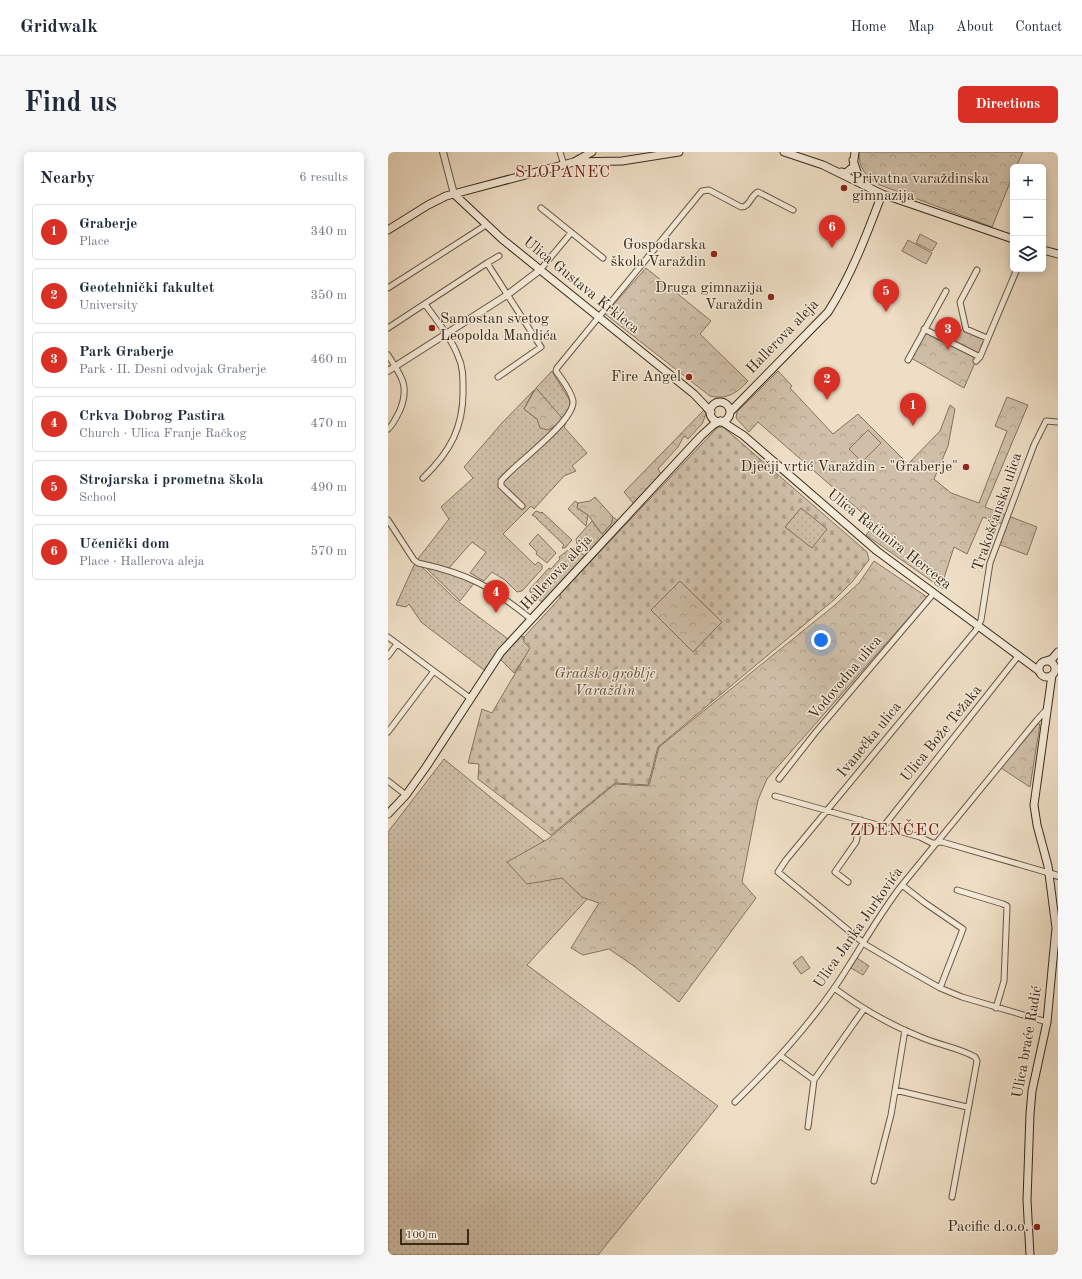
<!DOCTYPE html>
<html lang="en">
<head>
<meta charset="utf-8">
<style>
	:root { --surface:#fff; --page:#f6f6f7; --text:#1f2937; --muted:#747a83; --line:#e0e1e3; --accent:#d93025 }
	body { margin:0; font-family:"Old Standard TT",serif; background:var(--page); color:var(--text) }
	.controls { position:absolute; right:12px; top:12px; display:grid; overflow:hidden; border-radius:6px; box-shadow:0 2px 10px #0003 }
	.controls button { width:36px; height:36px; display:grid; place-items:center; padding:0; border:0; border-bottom:1px solid var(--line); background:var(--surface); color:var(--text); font:20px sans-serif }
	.scale { position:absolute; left:12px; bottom:10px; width:69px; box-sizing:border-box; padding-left:4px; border:2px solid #3a2a19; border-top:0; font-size:11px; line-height:14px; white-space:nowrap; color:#3a2a19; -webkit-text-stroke:3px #f4ead9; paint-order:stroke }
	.you { position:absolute; left:433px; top:488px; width:14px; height:14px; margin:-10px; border:3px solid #fff; border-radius:50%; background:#1a73e8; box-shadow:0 0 0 6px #1a73e833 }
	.badge { display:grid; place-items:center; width:26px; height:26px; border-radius:50%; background:var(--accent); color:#fff; font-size:13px; font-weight:700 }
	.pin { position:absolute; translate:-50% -33px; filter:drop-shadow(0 1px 2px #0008) }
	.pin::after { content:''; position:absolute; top:21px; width:14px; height:12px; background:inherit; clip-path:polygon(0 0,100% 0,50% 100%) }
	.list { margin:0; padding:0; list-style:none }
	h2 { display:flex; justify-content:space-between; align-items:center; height:52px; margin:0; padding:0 16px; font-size:17px }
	h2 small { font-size:13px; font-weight:400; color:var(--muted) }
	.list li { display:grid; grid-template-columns:26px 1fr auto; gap:12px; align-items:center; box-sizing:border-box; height:56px; margin:0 8px 8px; padding:0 8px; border:1px solid var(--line); border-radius:6px }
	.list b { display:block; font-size:15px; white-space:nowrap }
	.list p { margin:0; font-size:13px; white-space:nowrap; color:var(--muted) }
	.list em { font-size:13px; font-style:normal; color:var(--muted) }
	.icon { flex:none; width:22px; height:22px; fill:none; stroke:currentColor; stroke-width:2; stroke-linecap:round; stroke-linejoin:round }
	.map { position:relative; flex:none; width:670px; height:1103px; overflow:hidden; border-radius:6px }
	header { display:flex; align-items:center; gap:24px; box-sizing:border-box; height:56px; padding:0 20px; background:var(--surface); border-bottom:1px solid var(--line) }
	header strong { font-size:19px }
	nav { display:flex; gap:22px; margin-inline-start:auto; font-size:14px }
	.intro { display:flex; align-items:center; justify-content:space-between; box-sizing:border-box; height:96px; padding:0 24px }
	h1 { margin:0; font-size:28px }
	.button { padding:10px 18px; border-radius:6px; background:var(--accent); color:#fff; font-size:14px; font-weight:700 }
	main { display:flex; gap:24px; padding:0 24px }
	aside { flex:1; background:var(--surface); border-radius:6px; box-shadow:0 2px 10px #0003 }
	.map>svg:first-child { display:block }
	.grass { fill:url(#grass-dots); stroke:#847460 }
	.forest { fill:url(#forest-crowns); stroke:#847460 }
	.cemetery { fill:url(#cemetery-stones); stroke:#847460; fill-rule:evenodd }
	.pitch { fill:#cfbfa8; stroke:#847460 }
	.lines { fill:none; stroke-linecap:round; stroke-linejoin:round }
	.minor-casing { stroke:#675744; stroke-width:7 }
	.tertiary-casing { stroke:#675744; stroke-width:8 }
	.secondary-casing { stroke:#3a2a19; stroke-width:9 }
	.minor { stroke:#f4ead9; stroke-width:5 }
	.tertiary { stroke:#f4ead9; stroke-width:6 }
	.secondary { stroke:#f4ead9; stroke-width:7 }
	.poi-dot { fill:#8f2418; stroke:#f4ead9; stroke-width:1.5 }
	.labels { text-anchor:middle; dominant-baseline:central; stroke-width:3; stroke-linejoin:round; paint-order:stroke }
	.poi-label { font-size:15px; fill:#3a2a19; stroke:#f4ead9; text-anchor:end }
	.street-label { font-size:15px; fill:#3a2a19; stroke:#f4ead9 }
	.park-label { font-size:15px; font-style:italic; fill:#5f4f3d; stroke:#f4ead9 }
	.neighbourhood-label { font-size:16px; letter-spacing:1px; fill:#7a1f14; stroke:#f4ead9 }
	.quarter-label { font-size:17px; letter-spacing:1px; fill:#7a1f14; stroke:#f4ead9 }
</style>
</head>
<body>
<header>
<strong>Gridwalk</strong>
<nav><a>Home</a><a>Map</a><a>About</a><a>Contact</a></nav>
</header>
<div class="intro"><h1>Find us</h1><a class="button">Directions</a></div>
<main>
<aside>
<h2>Nearby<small>6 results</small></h2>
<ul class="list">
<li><span class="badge">1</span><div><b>Graberje</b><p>Place</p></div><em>340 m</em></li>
<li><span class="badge">2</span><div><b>Geotehnički fakultet</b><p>University</p></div><em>350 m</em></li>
<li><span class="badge">3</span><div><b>Park Graberje</b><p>Park · II. Desni odvojak Graberje</p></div><em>460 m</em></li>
<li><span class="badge">4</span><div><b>Crkva Dobrog Pastira</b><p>Church · Ulica Franje Račkog</p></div><em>470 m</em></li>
<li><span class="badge">5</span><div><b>Strojarska i prometna škola</b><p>School</p></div><em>490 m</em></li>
<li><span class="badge">6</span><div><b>Učenički dom</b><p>Place · Hallerova aleja</p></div><em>570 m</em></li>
</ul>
</aside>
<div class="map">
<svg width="670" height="1103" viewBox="0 0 670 1103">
	<defs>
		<pattern id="grass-dots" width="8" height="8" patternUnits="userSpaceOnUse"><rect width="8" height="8" fill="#cfbfa8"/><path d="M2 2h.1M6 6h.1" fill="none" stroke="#b2a490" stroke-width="1.8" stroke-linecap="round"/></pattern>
		<pattern id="forest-crowns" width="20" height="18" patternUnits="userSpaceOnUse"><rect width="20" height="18" fill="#cfbfa8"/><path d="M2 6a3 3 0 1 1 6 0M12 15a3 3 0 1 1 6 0" fill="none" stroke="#b2a490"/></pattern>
		<pattern id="cemetery-stones" width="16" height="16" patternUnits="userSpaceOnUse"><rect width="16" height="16" fill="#cfbfa8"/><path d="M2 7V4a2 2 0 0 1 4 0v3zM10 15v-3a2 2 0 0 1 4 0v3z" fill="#b2a490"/></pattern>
	</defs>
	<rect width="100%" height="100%" fill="#eedec5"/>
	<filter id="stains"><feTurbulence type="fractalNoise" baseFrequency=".005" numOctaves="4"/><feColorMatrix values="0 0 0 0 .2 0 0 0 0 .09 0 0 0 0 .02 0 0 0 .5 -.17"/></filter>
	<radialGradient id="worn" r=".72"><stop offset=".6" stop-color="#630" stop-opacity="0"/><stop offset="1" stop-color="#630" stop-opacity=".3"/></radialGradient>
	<path class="grass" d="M164,219L182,249V254L174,266L178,271L176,275L199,301L184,314L188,319L176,324L146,357L143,354L115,382L147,413L150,410L154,413V417L134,439L129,440L117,428L104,420L96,429L82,421L98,400L84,390L61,416L29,408L61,367L53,355L85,326L76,315L113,272L146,238L136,257L149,267L155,246L148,236Z
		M187,349L190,351L189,356L200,363L198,374L180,357Z
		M413,355L440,377L424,397L397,375Z
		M148,359L153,361L154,360L184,388L177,396H174L176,393L148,366V365L144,363Z
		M225,365L230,369L200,401L189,392L188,387L204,369L214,382L223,372Z
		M150,382L168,401L159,411L148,402L149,400L141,392Z
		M183,396L188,397L197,404L154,450L142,440V437L161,416L163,417L172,407L171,405Z
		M27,411L32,413L67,447L120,487L96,518L33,470L21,452L18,455L8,453Z
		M36,414L70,423L83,431L87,430L72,449Z
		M133,484L136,485L135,487L143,496L126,521L112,507Z
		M56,607L211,734L139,813L330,954L210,1103H0V680Z
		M469,806L481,814L475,823L463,816Z"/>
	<path class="forest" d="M471,0H635L628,15H625V23L604,75L492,33C478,24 471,18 471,0Z
		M258,116L323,169L312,182L360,229C349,241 339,248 322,244L217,162Z
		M576,174L599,183L576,236L523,206L538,177L566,190Z
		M390,219L404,234L402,236L445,282L470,262L520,312L552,279L562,253L567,257L560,294L546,327L563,341L591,351L619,279L607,274L619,245L640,253L597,355L649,375L639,403L610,392L617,373L595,365L579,402L566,395L556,426L555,437L478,383L487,372L370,270L361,280L348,266L349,260Z
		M148,236L174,266L171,272L160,278L152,276L149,267L136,257Z
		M316,258L318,262L314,272L300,287L296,284L290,295L270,317L273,322L246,352L236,340Z
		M207,345L225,365L223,372L214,382L200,363L189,356L190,351L202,349Z
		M486,409L539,445L379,627L370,648L354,730L368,746L291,850L246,814L221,797L195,803L183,796L211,751L194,745L174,726L139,732L119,710L160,687L227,632L261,634L271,595L447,453L471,431Z
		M292,429L334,470L305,500L263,458Z
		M648,572H652L642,635L613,616Z
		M414,804L422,816L413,822L405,811Z"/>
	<path class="cemetery" d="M330,275H335L479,400L481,408L464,430L447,447L270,595L260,633L227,631L163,683L90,627L91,612L80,611L94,557L104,561L142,496L136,490V485L172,446V442ZM413,356L439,377L424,396L397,375ZM292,429L334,470L305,500L263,458Z"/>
	<path class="pitch" d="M532,82L549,91L544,99L528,91Z
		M520,88L544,101L538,112L514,99Z
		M480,278L493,291L474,310L461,297Z"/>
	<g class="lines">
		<g class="minor-casing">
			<path id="minor" d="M172,0L176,13
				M153,56L215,106
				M99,111L153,195L110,225
				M152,118L183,81
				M589,118L572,150L578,177L599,186
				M0,136L98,73
				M0,176L99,111L111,104
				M536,177L592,205
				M0,203C13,224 22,233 12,258C9,264 5,273 0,277
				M520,208L558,139
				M588,209L592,205L629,117
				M35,326C62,300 76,275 75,237C75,225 75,214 70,204C63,185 48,168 37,152
				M134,354L113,334V329C127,312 187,269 185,249C183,238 174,228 168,219L169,216L314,39L321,38L353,55C362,55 362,44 370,40L405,58
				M0,368L26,408L30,411C82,422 103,435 143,467
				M0,485L82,546
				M0,504L9,492
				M0,580L46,519
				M391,627L427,581L546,441
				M0,629L18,643
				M387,644L532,685L544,691L554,690L661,721
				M495,675L631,503
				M460,730L447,720L468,690L473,668
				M514,733L537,751L575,777L552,836
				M569,738L615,752L619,754L616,829L608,856
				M446,836C473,856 504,874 535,886C551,893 572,896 587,905L589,909L564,1045
				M659,870L574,845L552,836L517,816L478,793L390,720L398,708L588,478L593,468L602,411L646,293L658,269L670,270
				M393,904L426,928
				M507,938L579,955
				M347,950C383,915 418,877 447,835C470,801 489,765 514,733L649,568L659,557
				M420,975L426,928L476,857
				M486,1029L503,963L517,878"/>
		</g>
		<g class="tertiary-casing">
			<path id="tertiary" d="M55,0L66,42
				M0,219L119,143L152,118
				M661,721L670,724"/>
		</g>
		<g class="secondary-casing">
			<path id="secondary" d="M396,0L435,13L494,42L625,87
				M465,8L470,23L477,31
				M186,10L234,9L291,0
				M453,20L458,21L465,15L467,0
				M66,42L114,87L306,242L323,260
				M0,78L40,53L58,44L186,10L204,0
				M655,98L670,102
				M322 260a10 10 0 1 1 20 0a10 10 0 1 1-20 0Z
				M342,260L440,160C463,124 479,82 494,42
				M333,269L355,283L489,399L651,519
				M651 517a8 8 0 1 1 16 0a8 8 0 1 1-16 0Z
				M658,509L664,507L670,500
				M0,662L18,643L38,615L113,500L313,284L325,273L332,269
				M642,1103L639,1048L642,962L644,939L659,870L668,776L660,714L649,673L646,653L664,523"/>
		</g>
		<use href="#minor" class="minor"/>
		<use href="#tertiary" class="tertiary"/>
		<use href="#secondary" class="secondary"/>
	</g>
	<g class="poi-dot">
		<circle cx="456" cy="36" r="4"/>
		<circle cx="326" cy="102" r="4"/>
		<circle cx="383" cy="145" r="4"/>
		<circle cx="44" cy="176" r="4"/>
		<circle cx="301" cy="225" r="4"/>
		<circle cx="578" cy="315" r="4"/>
		<circle cx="649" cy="1075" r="4"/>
	</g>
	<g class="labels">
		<g class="poi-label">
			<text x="464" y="27" text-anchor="start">Privatna varaždinska<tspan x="464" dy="17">gimnazija</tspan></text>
			<text x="318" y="93">Gospodarska<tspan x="318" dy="17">škola Varaždin</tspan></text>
			<text x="375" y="136">Druga gimnazija<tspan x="375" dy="17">Varaždin</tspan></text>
			<text x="52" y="167" text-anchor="start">Samostan svetog<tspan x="52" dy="17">Leopolda Mandića</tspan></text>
			<text x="293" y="225">Fire Angel</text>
			<text x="570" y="315">Dječji vrtić Varaždin - "Graberje"</text>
			<text x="641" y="1075">Pacific d.o.o.</text>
		</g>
		<g class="street-label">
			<text transform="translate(193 134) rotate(39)">Ulica Gustava Krkleca</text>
			<text transform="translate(395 185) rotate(-46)">Hallerova aleja</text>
			<text transform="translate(610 360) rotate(-71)">Trakošćanska ulica</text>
			<text transform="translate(501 388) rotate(38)">Ulica Ratimira Hercega</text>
			<text transform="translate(169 421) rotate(-47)">Hallerova aleja</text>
			<text transform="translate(458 526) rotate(-50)">Vodovodna ulica</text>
			<text transform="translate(554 582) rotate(-51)">Ulica Bože Težaka</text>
			<text transform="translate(482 588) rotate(-51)">Ivanečka ulica</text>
			<text transform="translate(471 776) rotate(-55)">Ulica Janka Jurkovića</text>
			<text transform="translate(640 890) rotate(-80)">Ulica braće Radić</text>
		</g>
		<g class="park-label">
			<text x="217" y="522">Gradsko groblje<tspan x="217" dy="17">Varaždin</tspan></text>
		</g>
		<g class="neighbourhood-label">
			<text x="175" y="21">SLOPANEC</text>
		</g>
		<g class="quarter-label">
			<text x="507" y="678">ZDENČEC</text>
		</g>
	</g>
	<rect width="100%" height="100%" filter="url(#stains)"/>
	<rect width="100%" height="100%" fill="url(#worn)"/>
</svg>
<div class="controls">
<button>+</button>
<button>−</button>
<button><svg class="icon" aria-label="layers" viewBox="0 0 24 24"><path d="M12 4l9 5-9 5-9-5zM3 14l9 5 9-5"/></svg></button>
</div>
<div class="scale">100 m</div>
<div class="you"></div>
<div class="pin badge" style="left:525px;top:274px">1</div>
<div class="pin badge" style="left:439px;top:248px">2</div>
<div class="pin badge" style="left:560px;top:198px">3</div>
<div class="pin badge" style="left:108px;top:461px">4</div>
<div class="pin badge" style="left:498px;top:160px">5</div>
<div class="pin badge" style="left:444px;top:96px">6</div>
</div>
</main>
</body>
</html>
